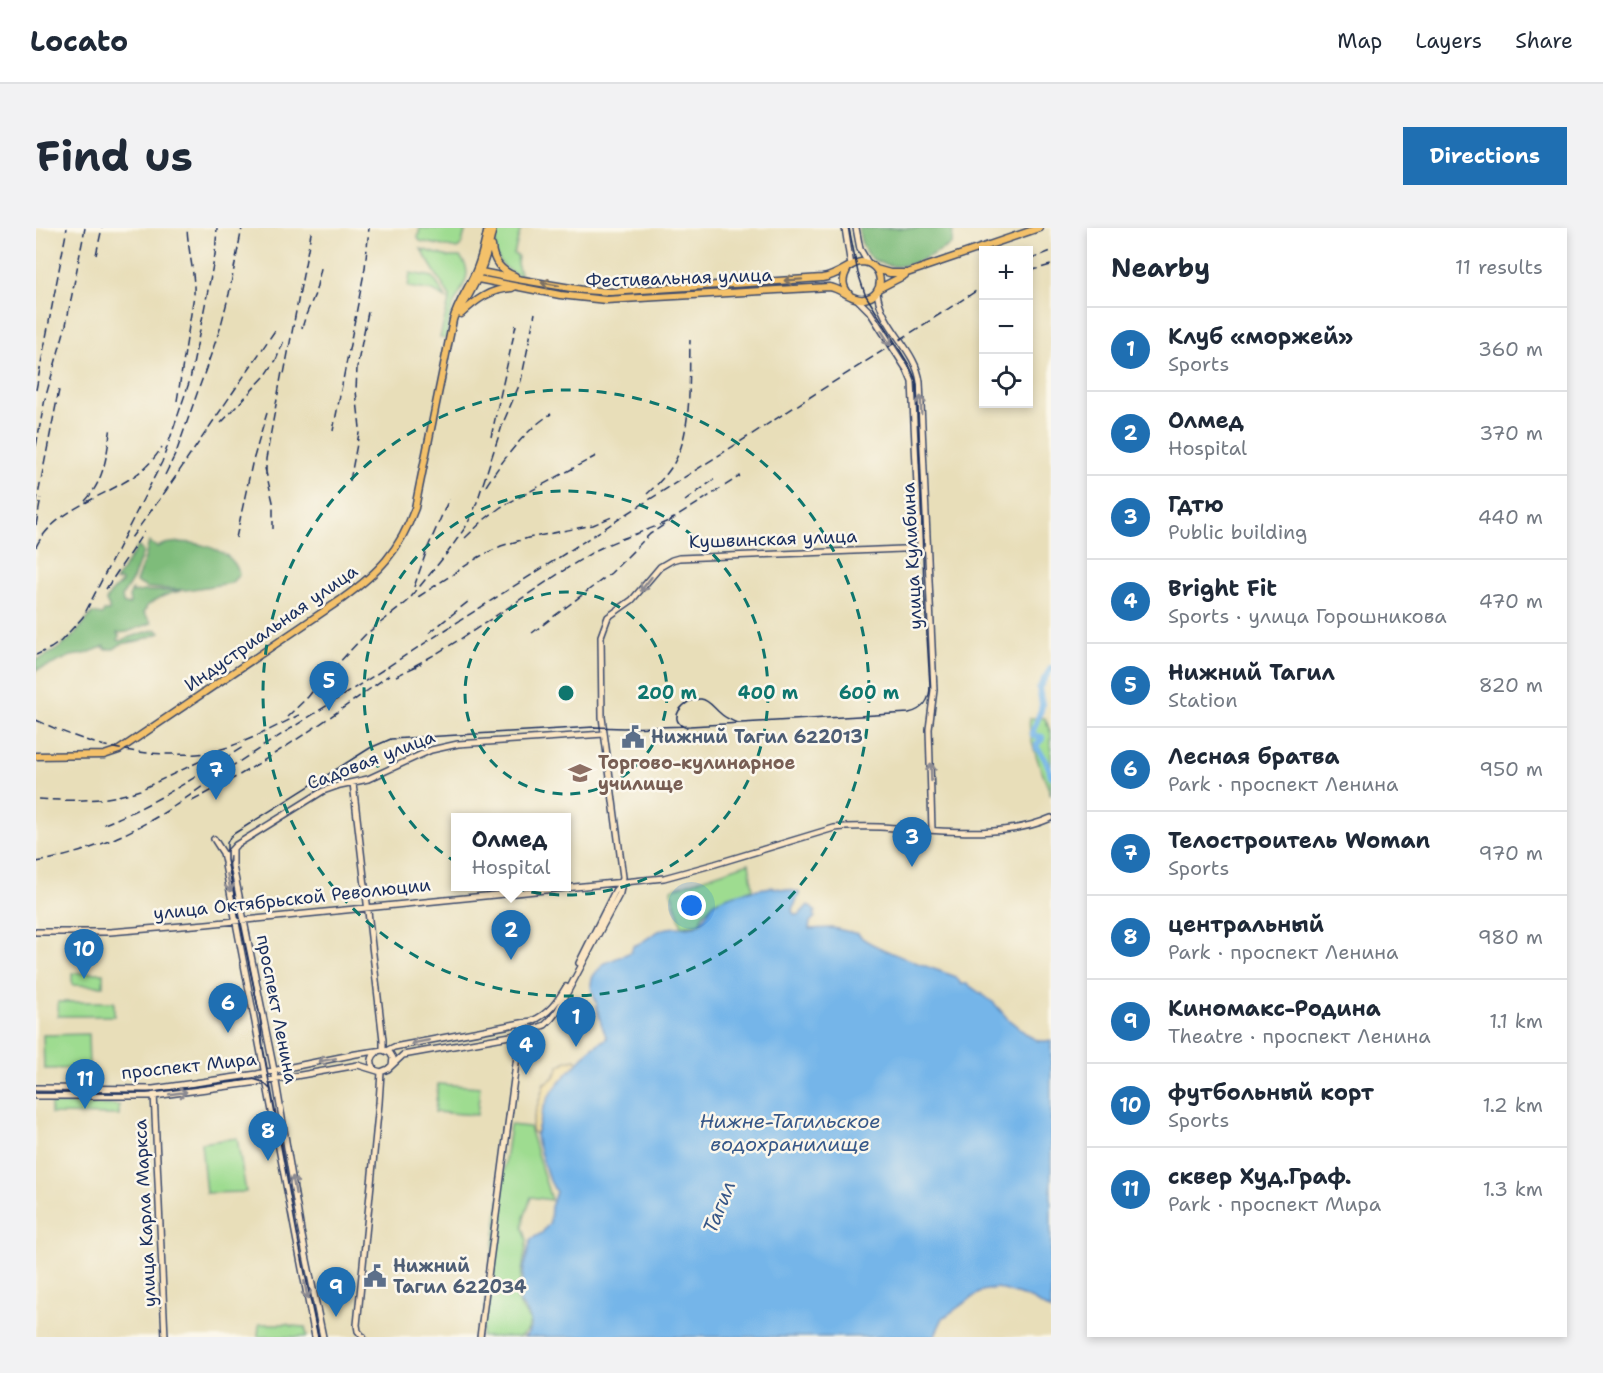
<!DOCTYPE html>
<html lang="en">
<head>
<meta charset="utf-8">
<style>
	:root { --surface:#fff; --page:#f2f2f3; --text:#1f2937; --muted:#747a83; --line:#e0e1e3; --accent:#1f6fb2 }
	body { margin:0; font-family:"Shantell Sans",sans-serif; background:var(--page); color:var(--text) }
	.controls { position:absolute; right:18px; top:18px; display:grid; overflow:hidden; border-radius:0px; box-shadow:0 3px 9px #0003 }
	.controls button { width:54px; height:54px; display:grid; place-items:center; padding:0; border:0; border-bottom:2px solid var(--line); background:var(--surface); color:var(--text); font:30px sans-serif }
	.you { position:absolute; left:656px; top:678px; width:21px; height:21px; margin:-15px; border:4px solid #fff; border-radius:50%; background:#1a73e8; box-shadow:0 0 0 9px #1a73e833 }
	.badge { display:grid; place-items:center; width:39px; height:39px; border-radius:50%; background:var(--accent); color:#fff; font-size:20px; font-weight:700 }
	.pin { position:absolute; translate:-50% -50px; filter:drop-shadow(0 2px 3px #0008) }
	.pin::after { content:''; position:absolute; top:32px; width:21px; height:18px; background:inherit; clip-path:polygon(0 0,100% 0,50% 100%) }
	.popup { position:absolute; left:415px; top:585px; width:120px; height:78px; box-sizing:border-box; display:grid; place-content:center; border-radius:0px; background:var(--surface); filter:drop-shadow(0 2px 4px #0005); font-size:20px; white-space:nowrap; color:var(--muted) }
	.popup b { font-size:22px; color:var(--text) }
	.popup::after { content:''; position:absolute; left:50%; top:100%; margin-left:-12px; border:12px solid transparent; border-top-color:var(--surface) }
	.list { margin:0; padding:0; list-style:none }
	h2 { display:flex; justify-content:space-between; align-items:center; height:78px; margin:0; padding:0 24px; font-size:26px }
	h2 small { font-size:20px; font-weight:400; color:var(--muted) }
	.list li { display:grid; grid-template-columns:39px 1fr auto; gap:18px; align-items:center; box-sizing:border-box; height:84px; padding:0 24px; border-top:2px solid var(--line) }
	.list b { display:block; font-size:22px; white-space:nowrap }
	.list p { margin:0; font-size:20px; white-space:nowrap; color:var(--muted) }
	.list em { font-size:20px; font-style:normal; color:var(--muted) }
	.icon { flex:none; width:33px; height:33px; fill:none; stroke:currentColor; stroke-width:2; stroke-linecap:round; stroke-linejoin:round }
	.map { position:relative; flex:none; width:1015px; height:1109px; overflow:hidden; border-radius:0px }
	header { display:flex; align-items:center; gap:36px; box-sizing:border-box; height:84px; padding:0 30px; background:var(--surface); border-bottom:2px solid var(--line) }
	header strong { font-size:28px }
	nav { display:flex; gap:33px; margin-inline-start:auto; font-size:21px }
	.intro { display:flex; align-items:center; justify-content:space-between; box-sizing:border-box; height:144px; padding:0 36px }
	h1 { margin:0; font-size:42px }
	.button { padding:15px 27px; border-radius:0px; background:var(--accent); color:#fff; font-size:21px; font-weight:700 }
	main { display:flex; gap:36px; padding:0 36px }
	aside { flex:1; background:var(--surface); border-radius:0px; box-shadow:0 3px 9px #0003 }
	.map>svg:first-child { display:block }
	.green { fill:#9edc90; stroke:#5c8677; stroke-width:1.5 }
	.forest { fill:#7ebc7a; stroke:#4c766c; stroke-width:1.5 }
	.sand { fill:#eeda9e; stroke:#84847e; stroke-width:1.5 }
	.water { fill:#74b5e9; stroke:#4872a4; stroke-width:1.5 }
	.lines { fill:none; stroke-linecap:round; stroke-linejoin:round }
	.river { stroke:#74b5e9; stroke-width:6 }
	.secondary-casing { stroke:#3a496c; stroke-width:8 }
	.primary-casing { stroke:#3a496c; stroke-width:9 }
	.secondary { stroke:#fbe6c4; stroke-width:5 }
	.primary { stroke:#f4c16b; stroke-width:6 }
	.tram { stroke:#1b2f5e; stroke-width:1.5 }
	.rail { stroke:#1b2f5e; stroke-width:1.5; stroke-dasharray:9 4.5; stroke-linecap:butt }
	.oneway { stroke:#7d7164 }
	.oneway2 { stroke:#8b8a91 }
	.ring { fill:none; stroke:#0f766e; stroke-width:3; stroke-dasharray:10 8 }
	.labels { text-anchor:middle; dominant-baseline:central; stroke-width:5; stroke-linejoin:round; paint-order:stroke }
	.street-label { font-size:18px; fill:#1b2f5e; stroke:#fbf7ec }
	.service-label { font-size:18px; font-weight:bold; fill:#4e5e75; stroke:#fbf7ec; text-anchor:start }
	.education-label { font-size:18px; font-weight:bold; fill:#785e54; stroke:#fbf7ec; text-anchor:start }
	.water-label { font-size:20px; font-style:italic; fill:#365788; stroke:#fbf7ec }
	.centre { fill:#0f766e; stroke:#fbf7ec; stroke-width:3 }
	.ring-label { font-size:18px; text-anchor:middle; font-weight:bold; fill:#0f766e; stroke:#fbf7ec; stroke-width:5; stroke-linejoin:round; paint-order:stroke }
</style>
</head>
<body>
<header>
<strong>Locato</strong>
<nav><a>Map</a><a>Layers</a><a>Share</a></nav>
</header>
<div class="intro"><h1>Find us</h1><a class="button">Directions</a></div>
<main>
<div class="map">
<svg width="1015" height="1109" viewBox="0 0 1015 1109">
	<rect width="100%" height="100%" fill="#fbf7ec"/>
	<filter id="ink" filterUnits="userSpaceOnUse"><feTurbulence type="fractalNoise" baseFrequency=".0167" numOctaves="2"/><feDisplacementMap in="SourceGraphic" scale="12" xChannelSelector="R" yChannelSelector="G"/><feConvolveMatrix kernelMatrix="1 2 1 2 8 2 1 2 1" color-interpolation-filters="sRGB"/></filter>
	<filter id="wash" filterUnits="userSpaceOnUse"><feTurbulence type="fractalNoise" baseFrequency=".008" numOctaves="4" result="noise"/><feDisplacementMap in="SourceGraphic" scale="24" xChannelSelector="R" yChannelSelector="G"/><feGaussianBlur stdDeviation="1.35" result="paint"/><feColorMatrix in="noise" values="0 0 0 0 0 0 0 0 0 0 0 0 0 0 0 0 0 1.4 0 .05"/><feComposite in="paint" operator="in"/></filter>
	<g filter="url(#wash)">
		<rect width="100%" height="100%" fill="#e8deb9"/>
		<path class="green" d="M384,0H430L425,18L421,21L384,13L382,10Z
			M462,0H485L478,26L482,28L481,36L485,48C461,40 455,24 462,0Z
			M385,21L412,29H424C440,46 424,61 417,78C413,88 412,100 410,111L404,110L414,69Z
			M374,45L397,49L410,70L397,63L372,59Z
			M994,490H1009L1015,506V567C1008,548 990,509 994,490Z
			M713,635L717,661L680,673L667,686L664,694L660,696L646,698L635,664V661Z
			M36,745H67V758L36,757Z
			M22,774H78V788H22Z
			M52,806L53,840L8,841L7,807Z
			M402,856L444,859L441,887L399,884Z
			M15,876L83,877V887L15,886Z
			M474,897L493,899L515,972L495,969L488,990L487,1000L491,1012L481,1073L494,1093L492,1102L483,1109H445Z
			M201,910L210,964L170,965L165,915Z
			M251,1096L255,1098L269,1099L271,1109H222L223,1096Z"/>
		<path class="forest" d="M823,0H917L916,16C900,24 881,37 862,38C858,39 853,37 848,36C830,32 824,17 823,0Z
			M113,314L121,319C126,317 130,315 135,315C157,311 200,322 203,347L195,355L150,362L111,360L100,354L109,330Z
			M102,318L107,324L97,351L86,368L87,375L92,377L94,375L93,369L96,362L97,365L108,363H145C133,365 121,370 111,378L108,385L116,395L91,404L81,405L83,408L82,412L85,413L91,410L120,401L124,405L102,413L85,416L78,421H69V418L49,426L35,428L15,437L0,442V432C26,422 40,407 56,385L66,387L68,383H73V379L70,373L74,366L86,354L85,352L79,353Z"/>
		<path class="sand" d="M540,831L542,834C516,861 510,871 500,906L495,903C497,886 505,871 508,855C517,852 520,847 523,838L531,833Z"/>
		<path class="water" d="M735,659L763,664V667L756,683L758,686L763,687L772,677L780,684L778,686L779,689L774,694L773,701L797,700L822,706C831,719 902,742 920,749L925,756H931L958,775L972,791L993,808L1003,813H1015V1083L993,1070L961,1060L946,1063L907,1090L898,1109H488C501,1099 493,1085 484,1075L488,1039L495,1011L506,1005L514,994L515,979L520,964L512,949L501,914L500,907L507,881L513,868L526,851L557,819L571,810C565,798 562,787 560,774C558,766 553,761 556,751C558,744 564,742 567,736L595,724L597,718C608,715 615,706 625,702C637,697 652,701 661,697C669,694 672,681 678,675C688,666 722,661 735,659Z"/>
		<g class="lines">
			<path class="river" d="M1015,440L1003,460L1006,476L1005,482L997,503V507L1006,509V511L1001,516V520C1009,530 1013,536 1015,548"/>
		</g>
	</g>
	<g filter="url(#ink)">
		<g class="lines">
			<g class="secondary-casing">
				<path id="secondary" d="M809,0L815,38
					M820,0L824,21L832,35
					M841,64C845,99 880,121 884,154L898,462L893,501L896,602
					M821,71L834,84L871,142L876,154L884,320
					M317,555L347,812V822
					M178,611L187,625L189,634
					M197,621V638L238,842L265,1003L287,1109
					M0,704H74L170,696L628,650L679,636L798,600C813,598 828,599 844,599C898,602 965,612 1015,590
					M543,735L579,663L585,656
					M350,823L358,819L496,793C513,786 521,774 530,759
					M338,841C334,834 335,829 341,824
					M0,860L117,861L221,846L320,826L347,822L354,825L357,830L356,837
					M118,865L129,1109
					M0,868H118L231,853L322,837L345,844L352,841L367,827L485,806L509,797L515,791L522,782L584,665L587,649L566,489L565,408L572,389L596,372L624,339L636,332L643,330L891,320
					M279,1109L189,637L191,627L200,617L287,563L304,557L332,551L395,522L422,516L568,506
					M327,1109L322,1103L321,1097L343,875L345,844
					M444,1109L483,813L486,799L491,794"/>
			</g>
			<g class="primary-casing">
				<path id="primary" d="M456,18C457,33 465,43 479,48
					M840,41L854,45H871L1003,0
					M811,42C806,51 806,58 813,66
					M438,47L442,51L524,67L570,72L793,59C805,60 816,73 828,71C851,68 848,34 825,34C814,35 802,48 786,50L575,64L547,62L481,51L440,43
					M842,61L869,47
					M421,86C440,59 451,32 457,0
					M425,86C440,72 454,61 476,60
					M0,528L68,527L83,522L306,371C343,344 363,324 379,280L417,92C422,74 433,60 440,43C446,29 449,15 452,0"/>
			</g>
			<use href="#secondary" class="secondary"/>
			<use href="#primary" class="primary"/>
			<path class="tram" d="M651,500C629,493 647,470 665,471C673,472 678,480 684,485C689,490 695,492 701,495
				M0,865H110L217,851L227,854L235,862
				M282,1109L263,1016L227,821L224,789L191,632V615L194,609L199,605L334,520L355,511L558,499L587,500L654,498L873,485C887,482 894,472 894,458L888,358L881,158L879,150L873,137L829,66L822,45L813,0"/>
			<path class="rail" d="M60,27L66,0
				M993,32L1015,23
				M993,43L1015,37
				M266,100L270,87L279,66L286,36
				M0,162L31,0
				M141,173L158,67C159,45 152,23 151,0
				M185,195L230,147L240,132L249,110
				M297,203L329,40L333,0
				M455,209L480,97
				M0,218L9,171L30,97L49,0
				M229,240L237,274V301
				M129,247L140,225L184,101L193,66L206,0
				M230,247V231L246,144L248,146L276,0
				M314,253L324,200L320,163L321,139L332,84
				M450,258C466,233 489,202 515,186
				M611,266C623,255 635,243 641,229C656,197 653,148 654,112
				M49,273C69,252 71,225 75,198
				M649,273L680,250
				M0,277L23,162
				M0,297L5,270
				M95,310L129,264L240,101
				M200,310L216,236L231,185
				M429,310L449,291L465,279L560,228
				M0,319C17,282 69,269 101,246C111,239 119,230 126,219
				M378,359L392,319L413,271
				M70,361L108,304
				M382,369L443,329L465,318L492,310L557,297L576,289
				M393,405L433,373
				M496,405L575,345L614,306L704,248
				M0,427L15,420L25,413L47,389L126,234L154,152L179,27L181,0
				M378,438C440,405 496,361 557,324C581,310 612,304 638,290
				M296,442L329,407L371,374L412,324L431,297L440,277L467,195L485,153L499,85
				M360,448L385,436
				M251,489L272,469L299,435
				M0,492C46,513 81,525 132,526C145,526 157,527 169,525C202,519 233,502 263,487
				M2,571C39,573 68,574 104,562L177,527
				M156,573C226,537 290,493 353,447
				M68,596C118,577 162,547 207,519
				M0,634C49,626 95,606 137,579C155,567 172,554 190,542L948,58"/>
		</g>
		<defs><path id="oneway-shaft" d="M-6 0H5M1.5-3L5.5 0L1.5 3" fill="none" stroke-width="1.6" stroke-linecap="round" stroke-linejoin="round" transform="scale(1.5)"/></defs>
		<g class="oneway">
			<use href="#oneway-shaft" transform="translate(757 52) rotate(176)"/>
			<use href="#oneway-shaft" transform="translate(514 56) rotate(-170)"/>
		</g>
		<g class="oneway2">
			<use href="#oneway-shaft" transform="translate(850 110) rotate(58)"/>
			<use href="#oneway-shaft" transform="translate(885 177) rotate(-92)"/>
			<use href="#oneway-shaft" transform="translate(610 356) rotate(128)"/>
			<use href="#oneway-shaft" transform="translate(895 544) rotate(-92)"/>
			<use href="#oneway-shaft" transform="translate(193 655) rotate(79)"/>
			<use href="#oneway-shaft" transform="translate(384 814) rotate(169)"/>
			<use href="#oneway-shaft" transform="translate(291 832) rotate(169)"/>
			<use href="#oneway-shaft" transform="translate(142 865) rotate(-8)"/>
			<use href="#oneway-shaft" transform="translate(258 957) rotate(-100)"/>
			<use href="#oneway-shaft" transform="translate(270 1062) rotate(79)"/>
		</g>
	</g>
	<g class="ring">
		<circle cx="530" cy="465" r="101"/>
		<circle cx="530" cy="465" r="202"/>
		<circle cx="530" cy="465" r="303"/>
	</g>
	<defs>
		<g id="civic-bare" transform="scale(1.8)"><path d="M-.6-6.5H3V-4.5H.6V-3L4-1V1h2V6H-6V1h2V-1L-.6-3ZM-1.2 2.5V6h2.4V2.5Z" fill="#5c6f8a" stroke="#fbf7ec" stroke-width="2.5" paint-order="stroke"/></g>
		<g id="university-bare" transform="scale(1.8)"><path d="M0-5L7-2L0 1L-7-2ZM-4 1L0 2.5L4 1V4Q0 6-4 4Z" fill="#8d6e63" stroke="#fbf7ec" stroke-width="2.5" paint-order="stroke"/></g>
	</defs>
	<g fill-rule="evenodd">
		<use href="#civic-bare" x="597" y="509"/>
		<use href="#university-bare" x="544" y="545"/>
		<use href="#civic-bare" x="339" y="1048"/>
	</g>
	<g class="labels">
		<g class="street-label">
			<text transform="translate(643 50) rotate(-2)">Фестивальная улица</text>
			<text transform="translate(737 311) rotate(-2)">Кушвинская улица</text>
			<text transform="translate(876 328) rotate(-93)">улица Кулибина</text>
			<text transform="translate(235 400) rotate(-35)">Индустриальная улица</text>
			<text transform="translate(335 532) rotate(-21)">Садовая улица</text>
			<text transform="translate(256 671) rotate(-6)">улица Октябрьской Революции</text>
			<text transform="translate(241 781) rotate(79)">проспект Ленина</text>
			<text transform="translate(153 838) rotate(-6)">проспект Мира</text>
			<text transform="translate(109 985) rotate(-93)">улица Карла Маркса</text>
		</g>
		<g class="service-label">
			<text x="615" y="509">Нижний Тагил 622013</text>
			<text x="357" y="1038">Нижний<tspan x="357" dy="21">Тагил 622034</tspan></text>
		</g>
		<g class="education-label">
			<text x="562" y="535">Торгово-кулинарное<tspan x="562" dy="21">училище</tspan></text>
		</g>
		<g class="water-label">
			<text x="754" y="893">Нижне-Тагильское<tspan x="754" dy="23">водохранилище</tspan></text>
			<text transform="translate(683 979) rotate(-68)">Тагил</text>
		</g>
	</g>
	<circle cx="530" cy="465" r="9" class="centre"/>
	<g class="ring-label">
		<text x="631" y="471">200 m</text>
		<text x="732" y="471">400 m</text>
		<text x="833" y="471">600 m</text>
	</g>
</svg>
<div class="controls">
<button>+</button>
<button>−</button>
<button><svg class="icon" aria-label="locate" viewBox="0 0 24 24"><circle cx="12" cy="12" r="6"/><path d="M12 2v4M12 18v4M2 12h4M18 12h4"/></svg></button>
</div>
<div class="you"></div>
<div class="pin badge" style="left:540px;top:819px">1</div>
<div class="pin badge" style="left:475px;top:732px">2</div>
<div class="popup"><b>Олмед</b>Hospital</div>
<div class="pin badge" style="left:876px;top:639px">3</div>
<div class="pin badge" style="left:490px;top:847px">4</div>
<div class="pin badge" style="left:293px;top:483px">5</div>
<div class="pin badge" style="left:192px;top:805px">6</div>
<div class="pin badge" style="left:180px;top:572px">7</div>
<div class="pin badge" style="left:232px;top:933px">8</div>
<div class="pin badge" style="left:300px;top:1089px">9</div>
<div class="pin badge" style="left:48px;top:751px">10</div>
<div class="pin badge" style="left:49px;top:881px">11</div>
</div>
<aside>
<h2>Nearby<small>11 results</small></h2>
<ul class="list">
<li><span class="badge">1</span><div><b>Клуб «моржей»</b><p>Sports</p></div><em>360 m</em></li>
<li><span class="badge">2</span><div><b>Олмед</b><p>Hospital</p></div><em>370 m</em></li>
<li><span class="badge">3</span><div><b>Гдтю</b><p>Public building</p></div><em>440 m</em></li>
<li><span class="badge">4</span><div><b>Bright Fit</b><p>Sports · улица Горошникова</p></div><em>470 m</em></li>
<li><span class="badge">5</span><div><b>Нижний Тагил</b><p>Station</p></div><em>820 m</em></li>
<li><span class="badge">6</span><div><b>Лесная братва</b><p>Park · проспект Ленина</p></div><em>950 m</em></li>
<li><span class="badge">7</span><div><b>Телостроитель Woman</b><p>Sports</p></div><em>970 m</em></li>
<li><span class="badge">8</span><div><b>центральный</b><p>Park · проспект Ленина</p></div><em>980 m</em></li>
<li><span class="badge">9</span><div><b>Киномакс-Родина</b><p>Theatre · проспект Ленина</p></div><em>1.1 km</em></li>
<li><span class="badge">10</span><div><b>футбольный корт</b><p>Sports</p></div><em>1.2 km</em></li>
<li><span class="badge">11</span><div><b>сквер Худ.Граф.</b><p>Park · проспект Мира</p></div><em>1.3 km</em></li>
</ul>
</aside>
</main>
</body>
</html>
